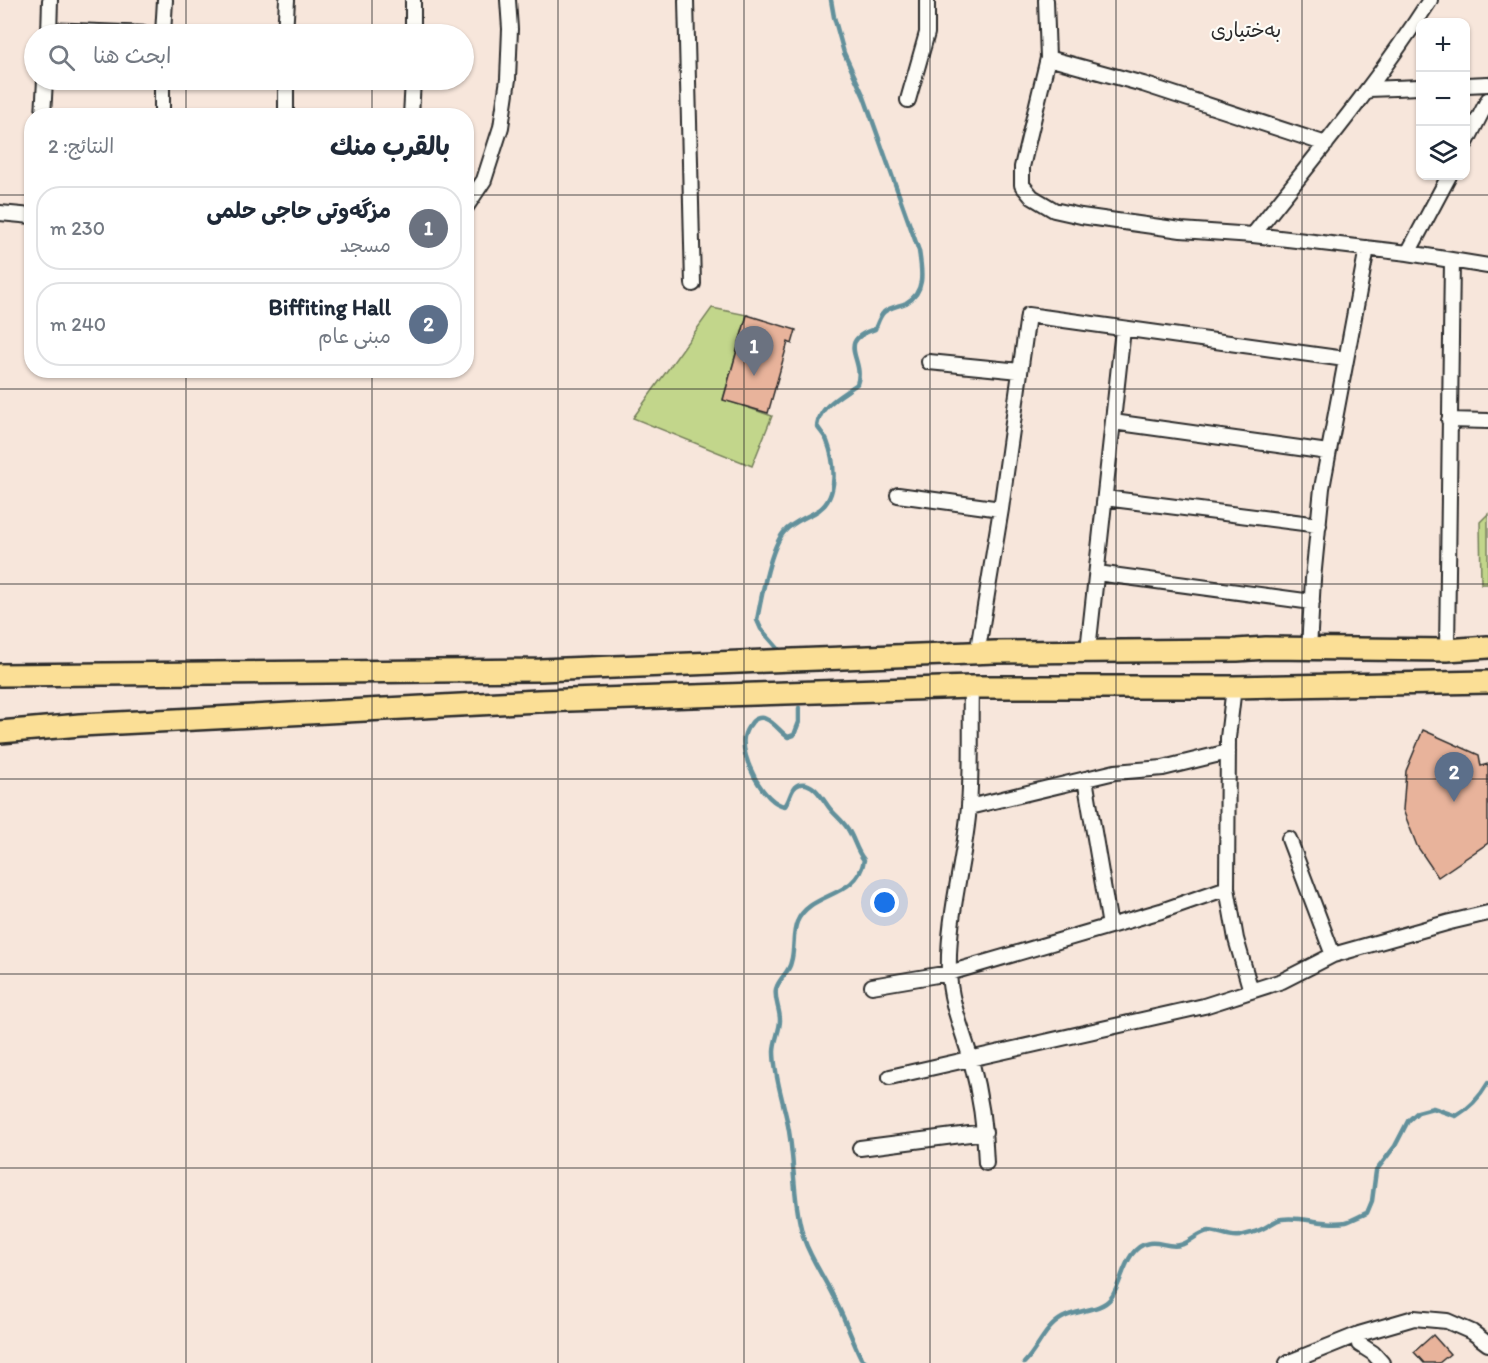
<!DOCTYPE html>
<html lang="ar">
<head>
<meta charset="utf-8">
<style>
	:root { --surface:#fff; --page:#f6f6f7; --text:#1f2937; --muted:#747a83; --line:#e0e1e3; --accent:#111827 }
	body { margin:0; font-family:Itim,"Playpen Sans Arabic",sans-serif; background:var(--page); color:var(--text); direction:rtl }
	.controls { position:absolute; right:18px; top:18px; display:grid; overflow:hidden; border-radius:12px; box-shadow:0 2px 4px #0004 }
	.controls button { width:54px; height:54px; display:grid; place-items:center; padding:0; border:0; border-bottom:2px solid var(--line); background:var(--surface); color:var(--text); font:30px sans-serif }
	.you { position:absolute; left:885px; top:903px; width:21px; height:21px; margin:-15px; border:4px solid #fff; border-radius:50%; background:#1a73e8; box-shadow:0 0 0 9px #1a73e833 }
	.badge { display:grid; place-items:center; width:39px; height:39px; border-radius:50%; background:var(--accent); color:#fff; font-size:20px; font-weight:700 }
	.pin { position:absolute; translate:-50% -50px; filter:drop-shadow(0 2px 3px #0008) }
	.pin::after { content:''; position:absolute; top:32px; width:21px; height:18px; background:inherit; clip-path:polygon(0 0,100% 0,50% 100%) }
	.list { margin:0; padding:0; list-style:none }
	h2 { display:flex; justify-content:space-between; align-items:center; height:78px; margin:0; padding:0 24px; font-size:26px }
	h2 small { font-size:20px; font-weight:400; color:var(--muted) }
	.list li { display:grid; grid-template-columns:39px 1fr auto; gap:18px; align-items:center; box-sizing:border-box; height:84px; margin:0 12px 12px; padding:0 12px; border:2px solid var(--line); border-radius:24px }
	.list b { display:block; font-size:22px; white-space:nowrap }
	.list p { margin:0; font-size:20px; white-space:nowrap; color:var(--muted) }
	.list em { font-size:20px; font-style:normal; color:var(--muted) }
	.icon { flex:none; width:33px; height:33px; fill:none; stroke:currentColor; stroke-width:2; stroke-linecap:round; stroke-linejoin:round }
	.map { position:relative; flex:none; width:1488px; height:1363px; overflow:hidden; direction:ltr }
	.search { position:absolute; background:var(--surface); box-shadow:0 2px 4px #0004; left:24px; top:24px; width:450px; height:66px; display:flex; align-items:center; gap:15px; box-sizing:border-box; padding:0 21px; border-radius:33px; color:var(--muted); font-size:22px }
	.panel { position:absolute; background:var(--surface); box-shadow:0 2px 4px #0004; left:24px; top:108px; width:450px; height:270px; border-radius:24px; direction:rtl }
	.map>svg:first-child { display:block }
	.green { fill:#c2d68b; stroke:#76805b; stroke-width:1.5 }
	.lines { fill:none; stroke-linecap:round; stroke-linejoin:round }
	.stream { stroke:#62909b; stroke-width:4.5 }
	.building { fill:#e8b39b; stroke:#2b2b2b; stroke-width:1.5 }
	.street-casing { stroke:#2b2b2b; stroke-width:18 }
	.primary-casing { stroke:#2b2b2b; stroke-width:26 }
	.street { stroke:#fdfcf7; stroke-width:14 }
	.primary { stroke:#fbdf96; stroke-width:21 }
	.grid { fill:none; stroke:#2b2b2b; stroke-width:1.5; stroke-opacity:0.55 }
	.labels { text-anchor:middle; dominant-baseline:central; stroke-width:4.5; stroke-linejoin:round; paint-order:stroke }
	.neighbourhood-label { font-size:20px; fill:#2b2b2b; stroke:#fdfcf7 }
</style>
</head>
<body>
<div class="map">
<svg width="1488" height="1363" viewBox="0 0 1488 1363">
	<rect width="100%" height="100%" fill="#f7e6db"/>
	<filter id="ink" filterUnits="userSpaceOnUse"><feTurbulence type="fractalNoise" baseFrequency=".0167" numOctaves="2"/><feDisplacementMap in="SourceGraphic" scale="12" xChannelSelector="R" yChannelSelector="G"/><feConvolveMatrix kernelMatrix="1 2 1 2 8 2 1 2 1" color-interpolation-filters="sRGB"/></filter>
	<g filter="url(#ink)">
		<path class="green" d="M712,308L747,315L723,399L772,416L752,466L633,418Z
			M1488,514V584H1481L1480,522Z"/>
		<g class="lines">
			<path class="stream" d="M781,652L761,629L757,620C761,599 770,548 784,532C792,522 808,517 819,510C839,496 835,462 827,441C825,436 820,431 817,426C820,405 841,396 857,384C866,359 834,342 875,329C878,323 879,317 884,312C890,307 899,306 906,303C926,292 922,271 919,251L864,97L844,53L834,17L831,0
				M799,708V722L794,735L788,737C780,732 775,723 766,719C760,716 753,719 750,725C747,728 745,733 744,737C740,757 764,804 785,806C791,799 790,787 800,784C813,781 822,798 828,806C834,815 844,821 849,831C855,841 856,850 864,860C857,899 810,891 797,922C792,934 795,949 791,962C789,973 779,978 776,989C774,1000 780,1009 780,1020C780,1030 774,1041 774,1051C774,1078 785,1105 789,1131C795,1167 793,1204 804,1239C811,1259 824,1277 833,1296C844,1316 851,1338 861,1358L868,1363
				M1024,1363C1038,1349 1044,1328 1062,1318C1077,1309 1100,1312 1111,1298C1123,1282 1125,1247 1149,1243C1159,1241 1169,1248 1180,1245C1190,1243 1198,1232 1209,1231C1219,1231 1230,1238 1240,1236C1247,1234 1256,1232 1262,1229C1269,1226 1275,1220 1282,1219C1303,1216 1325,1226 1346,1222C1353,1220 1361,1215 1367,1213L1372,1201L1376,1171L1395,1146L1408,1121L1418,1112L1433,1108L1456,1116C1470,1108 1480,1097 1488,1083"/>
		</g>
		<path class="building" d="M747,315L796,330L792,344L788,342L768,413L723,400Z
			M1423,730L1479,755L1481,766L1488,764V843L1438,877L1417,846L1403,810L1406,771Z
			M1433,1335L1450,1354L1439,1363H1424L1414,1352Z"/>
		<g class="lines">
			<g class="street-casing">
				<path id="street" d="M413,0V34
					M686,0L693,284
					M1046,0L1048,58L1022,167V185L1032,197L1054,210L1081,216L1181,230L1253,235L1408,253L1488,266
					M49,30L150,34
					M49,34L50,0
					M163,34L165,0
					M285,34L287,0
					M1048,58L1143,84L1326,144
					M286,80V116
					M1466,85L1488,84
					M1369,89L1420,87
					M908,100L927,33V0
					M43,116L45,80
					M162,116V80
					M411,116L413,80
					M1466,143L1488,100
					M466,207L484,180L501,127L508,79L510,29L508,0
					M0,213L32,216
					M1253,235C1314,158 1377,83 1430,0
					M1408,253L1449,176
					M929,362L1020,371
					M1449,420L1488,421
					M1113,422L1328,452
					M898,495L1001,509
					M1105,498L1319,525
					M1097,573L1312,602
					M1309,648L1313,579L1322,488L1367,248
					M1088,650L1123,329
					M1447,650L1452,260
					M977,655L1001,509L1028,315L1345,359
					M971,687C970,727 972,766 969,806C965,861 947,916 949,972C950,1003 963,1031 971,1060C980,1094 985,1128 986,1163
					M1234,687L1228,738L1227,888L1236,939L1251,991
					M1085,779L1110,926
					M969,807L1115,772L1163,768L1228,752
					M1289,839L1333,955
					M872,986L949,973L1161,911L1227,888
					M890,1077L1204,1006L1282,981L1333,955L1450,922L1488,913
					M860,1148L985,1132
					M1359,1334V1344L1373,1353L1382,1363
					M1287,1363L1359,1334L1414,1318L1447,1321L1472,1332L1488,1344"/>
			</g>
			<g class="primary-casing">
				<path id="primary" d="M0,675L540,670L995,652L1237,650L1266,648L1447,650L1488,647
					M0,732L80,725L538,701L971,687H1234L1488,682"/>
			</g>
			<use href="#street" class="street"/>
			<use href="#primary" class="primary"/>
		</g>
	</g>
	<path class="grid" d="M186,0V34M372,0V34M558,0V1363M744,0V1363M930,0V1363M1116,0V1363M1302,0V1363M186,80V116M372,80V116M0,195H32M466,195H1488M186,370V1363M372,370V1363M0,389H1488M0,584H1488M0,779H1488M0,974H1488M0,1168H1488"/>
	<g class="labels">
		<g class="neighbourhood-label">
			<text x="1246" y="30">بەختیاری</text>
		</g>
	</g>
</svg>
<div class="controls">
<button>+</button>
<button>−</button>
<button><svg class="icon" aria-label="layers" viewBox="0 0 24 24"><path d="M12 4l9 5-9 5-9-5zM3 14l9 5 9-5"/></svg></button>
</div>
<div class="you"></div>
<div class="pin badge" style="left:754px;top:376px;background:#6b7280">1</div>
<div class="pin badge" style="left:1454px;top:802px;background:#5c6f8a">2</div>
<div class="search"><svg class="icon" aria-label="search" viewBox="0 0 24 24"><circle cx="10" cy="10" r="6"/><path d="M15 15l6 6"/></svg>ابحث هنا</div>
<section class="panel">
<h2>بالقرب منك<small>النتائج: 2</small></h2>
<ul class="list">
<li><span class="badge" style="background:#6b7280">1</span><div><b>مزگەوتی حاجی حلمی</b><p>مسجد</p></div><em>230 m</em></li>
<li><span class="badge" style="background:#5c6f8a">2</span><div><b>Biffiting Hall</b><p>مبنى عام</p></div><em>240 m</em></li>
</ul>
</section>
</div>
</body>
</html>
